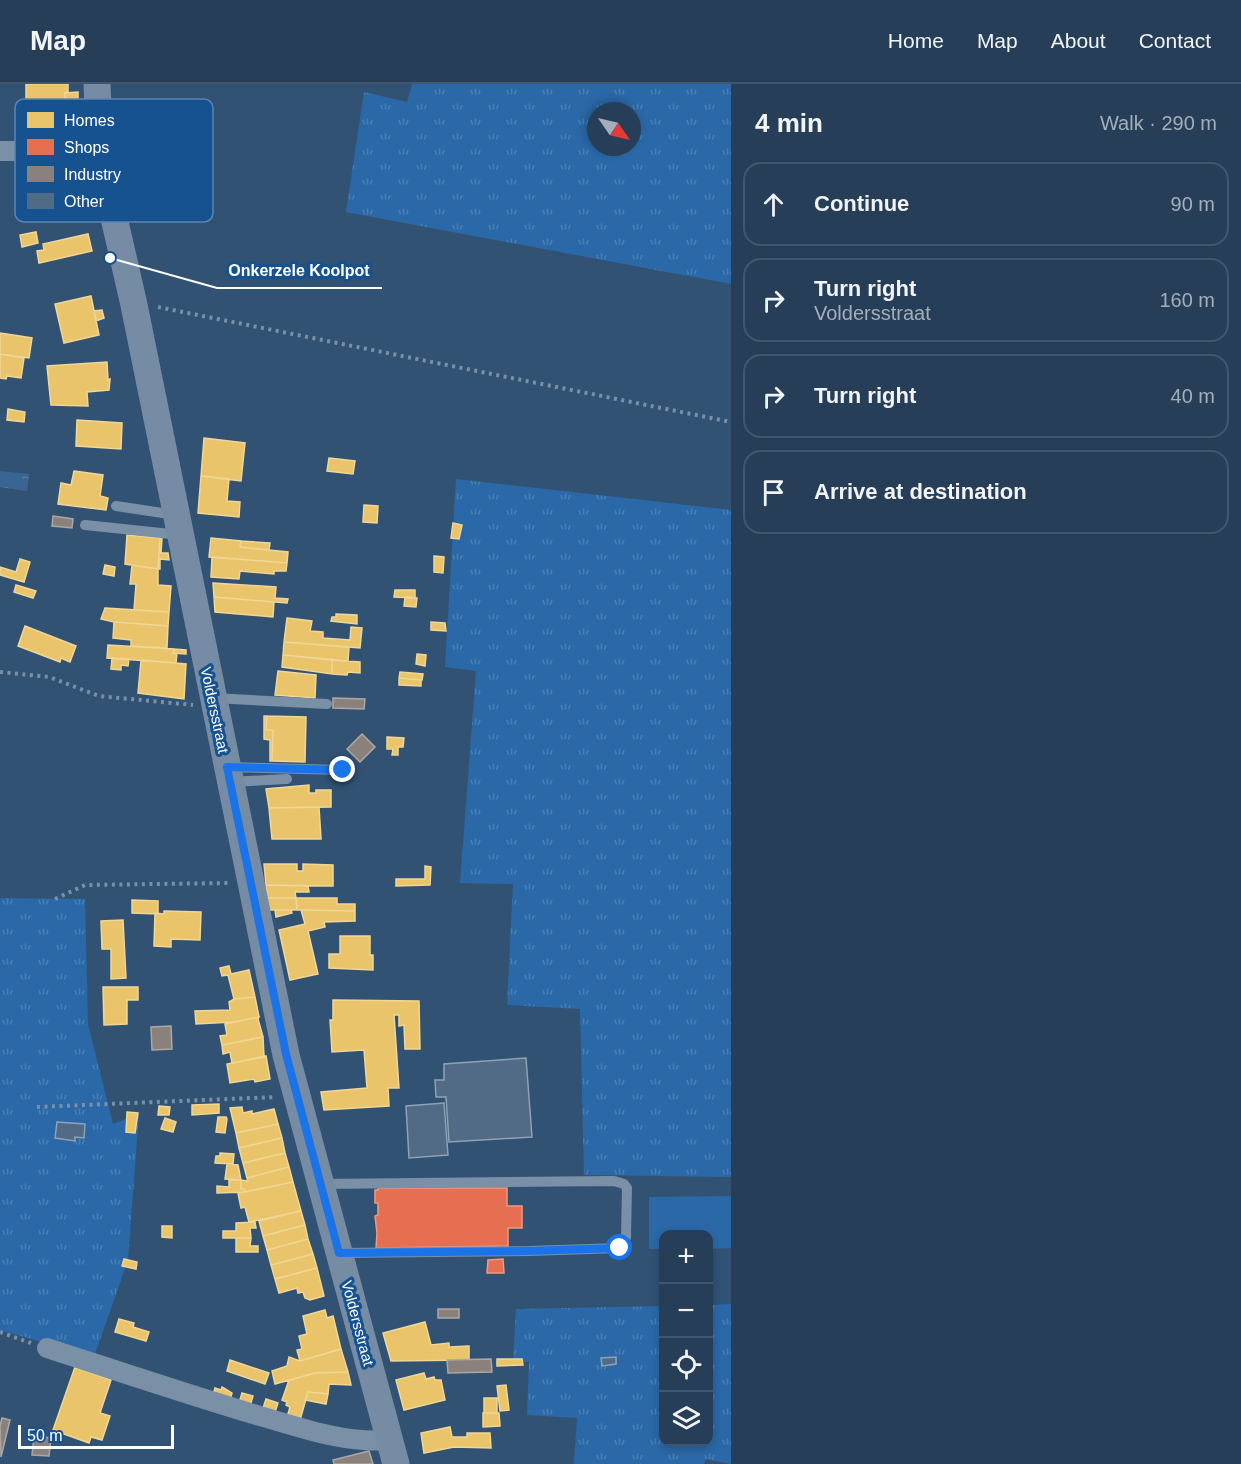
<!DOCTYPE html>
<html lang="en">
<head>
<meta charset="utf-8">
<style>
	:root { --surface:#263e57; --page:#2e455d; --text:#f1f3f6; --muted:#a4aeba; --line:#42576d }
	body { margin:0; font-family:Arial,sans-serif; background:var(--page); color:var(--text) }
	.controls { position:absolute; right:18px; bottom:18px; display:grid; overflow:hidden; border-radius:12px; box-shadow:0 3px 9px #0003 }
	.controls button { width:54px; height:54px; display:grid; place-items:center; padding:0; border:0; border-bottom:2px solid var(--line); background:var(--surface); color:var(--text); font:30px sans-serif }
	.compass { position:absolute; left:587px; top:18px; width:54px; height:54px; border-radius:50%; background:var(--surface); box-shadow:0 3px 9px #0003; rotate:124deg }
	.scale { position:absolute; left:18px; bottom:15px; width:156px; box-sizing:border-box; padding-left:6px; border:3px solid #fff; border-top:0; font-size:16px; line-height:21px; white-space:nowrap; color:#fff; -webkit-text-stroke:4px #165190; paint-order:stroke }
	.stop { position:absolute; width:18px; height:18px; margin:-14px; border:4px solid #1a73e8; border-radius:50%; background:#fff }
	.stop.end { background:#1a73e8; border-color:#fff; box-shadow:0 2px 6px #0008 }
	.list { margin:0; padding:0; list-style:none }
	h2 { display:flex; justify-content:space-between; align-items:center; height:78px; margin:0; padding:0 24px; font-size:26px }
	h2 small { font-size:20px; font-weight:400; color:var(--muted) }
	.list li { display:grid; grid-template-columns:39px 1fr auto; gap:18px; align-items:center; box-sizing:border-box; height:84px; margin:0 12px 12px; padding:0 12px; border:2px solid var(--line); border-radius:18px }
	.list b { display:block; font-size:22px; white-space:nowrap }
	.list p { margin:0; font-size:20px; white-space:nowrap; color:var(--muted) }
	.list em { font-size:20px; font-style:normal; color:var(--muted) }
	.icon { flex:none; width:33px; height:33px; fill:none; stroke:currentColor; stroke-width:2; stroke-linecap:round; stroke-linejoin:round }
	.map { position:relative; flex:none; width:731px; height:1380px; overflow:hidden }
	header { display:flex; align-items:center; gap:36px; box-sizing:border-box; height:84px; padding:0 30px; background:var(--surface); border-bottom:2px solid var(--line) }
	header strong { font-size:28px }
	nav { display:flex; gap:33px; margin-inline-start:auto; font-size:21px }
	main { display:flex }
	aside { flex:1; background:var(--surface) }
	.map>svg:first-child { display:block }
	.grass { fill:url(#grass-tufts); fill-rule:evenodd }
	.park { fill:#2a68a7 }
	.water { fill:url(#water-ripples) }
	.homes { fill:#e9c46a; stroke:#f0d697; stroke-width:1.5 }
	.shops { fill:#e76f51; stroke:#ee9a85; stroke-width:1.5 }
	.industry { fill:#8a817c; stroke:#ada7a3; stroke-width:1.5 }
	.building { fill:#516a85; stroke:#8ea2b5; stroke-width:1.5 }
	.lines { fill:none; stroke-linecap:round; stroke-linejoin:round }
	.path { stroke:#7990a7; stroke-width:4; stroke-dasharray:3 4.5; stroke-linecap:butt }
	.lane { stroke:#7990a7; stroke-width:10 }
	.street { stroke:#7990a7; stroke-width:20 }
	.secondary { stroke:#758ca4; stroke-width:27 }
	.route { stroke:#1a73e8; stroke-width:8 }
	.labels { text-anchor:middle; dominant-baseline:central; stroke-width:6; stroke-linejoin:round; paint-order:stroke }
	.street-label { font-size:15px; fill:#fff; stroke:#165190 }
	.key { fill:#165190; stroke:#5c85b1; stroke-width:1.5 }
	.key-label { font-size:16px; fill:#fff }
	.leader { fill:none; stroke:#fff; stroke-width:2 }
	.callout-dot { fill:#fff; stroke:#165190; stroke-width:2 }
	.callout-label { font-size:16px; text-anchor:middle; font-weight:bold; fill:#fff; stroke:#165190; stroke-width:6; stroke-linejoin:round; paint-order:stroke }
</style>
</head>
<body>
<header>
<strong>Map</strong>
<nav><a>Home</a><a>Map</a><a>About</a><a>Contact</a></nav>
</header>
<main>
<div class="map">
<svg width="731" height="1380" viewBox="0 0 731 1380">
	<defs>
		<pattern id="grass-tufts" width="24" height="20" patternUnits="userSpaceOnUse" patternTransform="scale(1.5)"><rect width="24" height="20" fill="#2a68a7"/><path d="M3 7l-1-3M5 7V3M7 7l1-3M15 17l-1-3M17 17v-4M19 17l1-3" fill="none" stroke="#4a7fb4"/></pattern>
		<pattern id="water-ripples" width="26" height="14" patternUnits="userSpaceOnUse" patternTransform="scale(1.5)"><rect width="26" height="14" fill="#3a6491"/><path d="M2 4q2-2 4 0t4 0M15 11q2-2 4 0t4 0" fill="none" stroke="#587ba2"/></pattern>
	</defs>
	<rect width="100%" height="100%" fill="#325274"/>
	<path class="grass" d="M412,0H731V200L346,128L364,8L407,18ZM596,27H632V63H596Z
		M456,395L731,426V1093L584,1091L580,925L507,921L513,800L460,799L476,587L445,583Z
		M0,814L85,815L88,940L113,1040L139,1030L128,1176L94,1273L0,1246Z
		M731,1220V1380L706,1375L704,1380H574L577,1334L527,1331L529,1278L513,1277L516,1225L663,1222L664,1358H708L709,1221Z"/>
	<path class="park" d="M731,1112V1164L709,1165L708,1150H664L663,1165H649V1113Z"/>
	<path class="water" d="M0,387L29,390L27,407L0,403Z"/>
	<path class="homes" d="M26,0H68V8H65V16H26Z
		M78,8V16H65V9Z
		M36,148L38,159L22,163L20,151Z
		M88,150L92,167L39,179L37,167L44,166L43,160Z
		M91,212L99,251L64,259L55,220Z
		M102,226L104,234L96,237L94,227Z
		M0,249L32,254L29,274L0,270Z
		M0,270L24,274L21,294L7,292L6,295L0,294Z
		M107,278L108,296L110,295L109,306L87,308L88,322L51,321L47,282Z
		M8,325L25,328L24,338L7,336Z
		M77,336L122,339L121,365L76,362Z
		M204,354L245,359L241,397L201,392Z
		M329,374L355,377L353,390L327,387Z
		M74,387L103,391L100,412L108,414L106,426L58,420L61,399L71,401Z
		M201,392L229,395L227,417L240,418L239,433L198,429Z
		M364,421L378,422L377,439L363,438Z
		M453,439L462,441L459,455L451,454Z
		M127,451L160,454L158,485L125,480Z
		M160,454H162L161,469H168L169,476L160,475V485H158Z
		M211,454L241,457L240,463L288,468L287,479L209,473Z
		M241,457L270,459L269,466L240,463Z
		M434,472L444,473L443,489L434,488Z
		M212,473L287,479L286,487H274V490L240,487L239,495L211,493Z
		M20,475L30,478L24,498L0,491V483L16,488Z
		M105,481L115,483L114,492L103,490Z
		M132,481L158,485V501L171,502L169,528L134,526L136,500H130Z
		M213,499L276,503L275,514L288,515L287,519L214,513Z
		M16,501L36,507L33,514L14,508Z
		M395,506H415V514L394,513Z
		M214,513L274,518L273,533L215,528Z
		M405,513L417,514L416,523L404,522Z
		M105,524L169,528L168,542L114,538L101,535Z
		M336,530L357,531V540L331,537L332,533H336Z
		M287,534L312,537L310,547L323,548V554L350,556L351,543L362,544L360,564L284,558Z
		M114,538L168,542L167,564L131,562V556L113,554Z
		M431,538L445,539L446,547L431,546Z
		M25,542L76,562L70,578L61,574L60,578L18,562Z
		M284,558L349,563L348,577L283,571Z
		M108,561L174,565L173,569H177L176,579L107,574Z
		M174,565L186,566V570L173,569Z
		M417,570L426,571L425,582L416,580Z
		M283,571L332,576V590L282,583Z
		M112,574L129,575L128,582L121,581V586L111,585Z
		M141,576L186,580L184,615L138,609Z
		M332,576L360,578V589L348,588L347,591L332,590Z
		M278,587L316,591L315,614L275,611Z
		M400,588L423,590L422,596L399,594Z
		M399,594L421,596V602L399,601Z
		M264,632H267L266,646H273L272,677H270V656L264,655Z
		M267,632L306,633L305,678L272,677L273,646H266Z
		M387,653L404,654L403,663H398V671H392L393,665H387Z
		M309,701V709H316V706H331V723L269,724L266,705Z
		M319,723L321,755H272L269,724Z
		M264,780H297V787H303V780L333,781V802L266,801Z
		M425,782L431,783L430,801L396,802V795H425Z
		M266,801L308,802L309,808H295L296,814H267Z
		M267,814H296L297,826H268Z
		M296,814H337V820H355V827L297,826Z
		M132,816L158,817V830L132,829Z
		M275,826H291L292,829L276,833Z
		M301,826L355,827V837L324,838L325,843L308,847L318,890L290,896L279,846L305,840Z
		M164,827L201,828L200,856L171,855V863L154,862L155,829L164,830Z
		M123,836L126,894L111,895V865H102L101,837Z
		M340,852H370V871H373V886L329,884V870H340Z
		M229,882L231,890L249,886L255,913L234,915L228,891L222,892L220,884Z
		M103,903H138V916H127V940L104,941Z
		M255,913L259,933L233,938L196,940L195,927L230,926L229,918L234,915Z
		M333,916L419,917L420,965H405L404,941L399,942V931H394L399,1004H388L389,1022L324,1026L321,1008L367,1004L364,966L332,968L330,936H333Z
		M259,933L258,935L263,953L222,961L220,952L227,951L225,940Z
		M263,953L264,973L232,979L230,968L223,970L222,961Z
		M266,972L270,995L255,998L254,995L230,999L227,980Z
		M219,1020V1029L192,1031V1021Z
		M159,1022L170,1023L169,1031H158Z
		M242,1023L243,1029L252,1027V1030L274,1025L278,1040L236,1049L230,1024Z
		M127,1028L138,1029L135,1049L126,1048Z
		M218,1033H226L227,1035L225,1049L216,1048Z
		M165,1034L176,1038L173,1048L161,1045Z
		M278,1040L282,1054L239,1064L236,1049Z
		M282,1054L285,1069L243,1079L239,1064Z
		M220,1069L234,1070L233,1080L215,1079L216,1072H220Z
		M285,1069L289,1083L247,1094L243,1079Z
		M227,1080L238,1081L241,1096L225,1095Z
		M289,1083L293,1098L245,1108L244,1105H241V1096L248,1097L247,1094Z
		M229,1096H241V1105H244L245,1108L217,1109V1102L229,1103Z
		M293,1098L301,1127L249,1138L245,1123L241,1124L238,1109Z
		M301,1127L305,1141L263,1152L259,1137Z
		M255,1138L256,1144H250L251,1154H223V1147H236V1139Z
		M305,1141L308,1155L267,1166L263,1152Z
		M162,1142H172V1154L162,1153Z
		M236,1154H251L250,1162H258V1168H236Z
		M308,1155L313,1170L271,1181L267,1166Z
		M313,1170L317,1184L275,1195L271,1181Z
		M124,1175L137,1178L136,1185L122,1182Z
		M317,1184L324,1212L310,1216L305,1214L303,1208L298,1209L297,1204L279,1209L275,1195Z
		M325,1226L327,1234L333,1232L341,1265L300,1277L297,1266L302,1265L299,1252L307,1250L303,1232Z
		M119,1235L134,1239L133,1243L149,1248L146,1257L115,1248Z
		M425,1238L431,1261L449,1259V1263L469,1262V1276L391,1277L383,1249Z
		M341,1265L348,1288L315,1289L275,1300L272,1287L287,1282L289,1273L300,1277Z
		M497,1275H522L523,1281L497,1282Z
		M230,1276L269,1289L265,1300L227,1287Z
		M75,1283L111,1296L100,1329L110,1332L102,1356L91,1353L89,1359L53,1346Z
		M348,1288L351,1301L329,1300L328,1310L308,1308L300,1336L287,1333L290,1323L286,1321L287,1318L282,1316L289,1296L315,1289Z
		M424,1289L426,1295L434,1293L435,1296H441L445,1316L404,1326L396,1296Z
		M506,1301L509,1326L500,1327L497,1302Z
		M222,1303L232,1309L230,1316L213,1311L215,1304L221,1306Z
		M308,1308L328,1310L326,1320L305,1316Z
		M242,1309L253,1312L250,1322L239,1319Z
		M484,1314H497V1329H484Z
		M266,1315L278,1319L275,1328L263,1324Z
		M483,1329H499L500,1342L483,1343Z
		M450,1343L452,1353H467V1349H490L491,1364L454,1363L424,1369L421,1349Z"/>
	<path class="shops" d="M378,1104H507V1122H522V1144H508V1162L376,1164L377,1149L375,1132L378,1131V1119H375V1106H378Z
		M503,1175L504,1189H487L488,1176Z"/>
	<path class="industry" d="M53,432L73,435L72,444L52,442Z
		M333,614L365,615L364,625L333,624Z
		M362,650L375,663L360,678L347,665Z
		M171,942L172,965L152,966L151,943Z
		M438,1225H459V1234H438Z
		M491,1275L492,1288L448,1289L447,1276Z
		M2,1334L10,1336L1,1373L0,1342Z
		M34,1352L51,1354L49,1372L32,1371Z
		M369,1367L373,1380H334L333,1376Z"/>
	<path class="building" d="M526,974L532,1053L449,1058L446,1013H436L435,996H444V980Z
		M444,1019L448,1071L409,1074L406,1022Z
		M57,1038L85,1040L84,1054L75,1053V1057L55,1054Z
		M616,1273V1280L602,1282L601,1274Z"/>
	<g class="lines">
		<path class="path" d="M158,223L731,338
			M0,588L49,593L99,612L193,621
			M55,815L85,801L229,799
			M37,1023L276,1013
			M0,1248L31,1259"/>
		<path class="lane" d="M116,422L176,431
			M85,441L180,451
			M213,614L327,620
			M227,683L343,686
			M230,698L287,695
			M321,1100L614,1097L624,1100L627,1104L626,1153L620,1164L529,1167L339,1169"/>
		<path class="street" d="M0,67H100
			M47,1264C118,1287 189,1311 260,1332C302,1344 346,1360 389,1356"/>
		<path class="secondary" d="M97,0L100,67L104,90L134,221L286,971L396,1380"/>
	</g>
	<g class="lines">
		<path class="route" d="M343,686L227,683L286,970L339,1169L528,1167L620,1164"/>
	</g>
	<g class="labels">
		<g class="street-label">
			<text transform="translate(215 626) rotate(78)">Voldersstraat</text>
			<text transform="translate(358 1239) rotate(75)">Voldersstraat</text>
		</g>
	</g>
	<rect x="15" y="15" width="198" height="123" rx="9" class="key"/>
	<rect x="27" y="28" width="27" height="16" fill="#e9c46a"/>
	<rect x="27" y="55" width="27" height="16" fill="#e76f51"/>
	<rect x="27" y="82" width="27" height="16" fill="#8a817c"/>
	<rect x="27" y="109" width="27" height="16" fill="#516a85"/>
	<g class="key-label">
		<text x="64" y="42">Homes</text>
		<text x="64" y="69">Shops</text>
		<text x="64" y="96">Industry</text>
		<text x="64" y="123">Other</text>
	</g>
	<path class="leader" d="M110 174L217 204H382"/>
	<circle class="callout-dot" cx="110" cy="174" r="6"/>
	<g class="callout-label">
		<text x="299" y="192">Onkerzele Koolpot</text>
	</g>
</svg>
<div class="controls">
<button>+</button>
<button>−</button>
<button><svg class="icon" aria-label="locate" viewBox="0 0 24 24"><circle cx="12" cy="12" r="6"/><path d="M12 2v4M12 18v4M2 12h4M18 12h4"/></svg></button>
<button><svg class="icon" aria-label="layers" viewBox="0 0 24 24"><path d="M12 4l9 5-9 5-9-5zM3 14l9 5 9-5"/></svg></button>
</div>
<svg class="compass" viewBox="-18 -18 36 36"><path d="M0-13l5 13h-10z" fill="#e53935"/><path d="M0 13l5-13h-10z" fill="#a4aeba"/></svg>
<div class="scale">50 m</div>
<div class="stop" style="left:620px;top:1164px"></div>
<div class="stop end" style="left:343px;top:686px"></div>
</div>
<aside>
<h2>4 min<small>Walk · 290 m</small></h2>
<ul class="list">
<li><svg class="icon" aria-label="ahead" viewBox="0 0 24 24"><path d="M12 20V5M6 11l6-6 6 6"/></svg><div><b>Continue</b></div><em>90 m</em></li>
<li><svg class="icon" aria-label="right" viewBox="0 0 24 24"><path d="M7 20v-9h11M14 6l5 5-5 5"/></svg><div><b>Turn right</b><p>Voldersstraat</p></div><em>160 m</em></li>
<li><svg class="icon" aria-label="right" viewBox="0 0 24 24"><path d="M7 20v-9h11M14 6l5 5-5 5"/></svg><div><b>Turn right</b></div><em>40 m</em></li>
<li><svg class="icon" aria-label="arrive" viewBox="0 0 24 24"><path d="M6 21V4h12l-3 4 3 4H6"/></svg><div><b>Arrive at destination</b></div></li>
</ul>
</aside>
</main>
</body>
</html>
